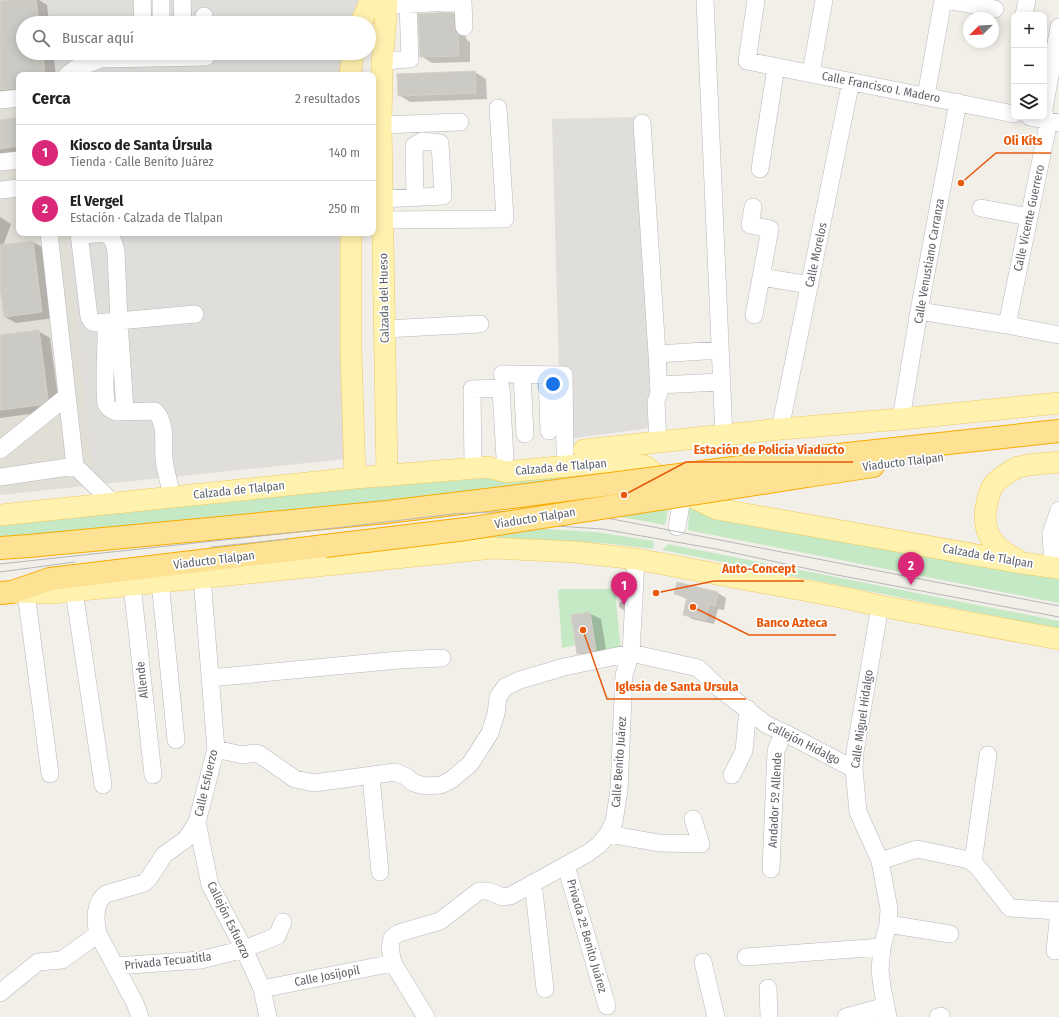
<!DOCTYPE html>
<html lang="es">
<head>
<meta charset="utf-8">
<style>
	:root { --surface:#fff; --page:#f6f6f6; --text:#222; --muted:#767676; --line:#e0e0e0; --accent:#db2777 }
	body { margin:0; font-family:"Fira Sans Condensed",sans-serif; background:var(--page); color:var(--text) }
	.controls { position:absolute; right:12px; top:12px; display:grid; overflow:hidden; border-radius:8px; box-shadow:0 2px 10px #0003 }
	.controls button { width:36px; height:36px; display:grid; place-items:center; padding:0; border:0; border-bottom:1px solid var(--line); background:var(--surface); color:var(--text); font:20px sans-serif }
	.compass { position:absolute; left:963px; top:12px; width:36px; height:36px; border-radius:50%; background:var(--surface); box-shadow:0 2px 10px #0003; rotate:246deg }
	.you { position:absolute; left:553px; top:384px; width:14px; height:14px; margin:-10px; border:3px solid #fff; border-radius:50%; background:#1a73e8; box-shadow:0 0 0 6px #1a73e833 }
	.badge { display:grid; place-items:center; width:26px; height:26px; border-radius:50%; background:var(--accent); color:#fff; font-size:13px; font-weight:700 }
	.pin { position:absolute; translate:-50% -33px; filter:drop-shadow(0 1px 2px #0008) }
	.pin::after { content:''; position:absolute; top:21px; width:14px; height:12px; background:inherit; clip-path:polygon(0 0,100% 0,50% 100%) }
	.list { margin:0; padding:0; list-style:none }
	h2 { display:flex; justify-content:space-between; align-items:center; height:52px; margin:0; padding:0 16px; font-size:17px }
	h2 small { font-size:13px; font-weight:400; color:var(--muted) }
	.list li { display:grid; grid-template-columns:26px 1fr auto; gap:12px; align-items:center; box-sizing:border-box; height:56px; padding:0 16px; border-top:1px solid var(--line) }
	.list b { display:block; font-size:15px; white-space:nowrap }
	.list p { margin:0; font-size:13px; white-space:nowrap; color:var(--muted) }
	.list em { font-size:13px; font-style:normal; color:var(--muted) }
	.icon { flex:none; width:22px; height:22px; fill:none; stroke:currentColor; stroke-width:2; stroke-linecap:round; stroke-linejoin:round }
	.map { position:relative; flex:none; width:1059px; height:1017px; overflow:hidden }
	.search { position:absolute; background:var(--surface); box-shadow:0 2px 10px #0003; left:16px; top:16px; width:360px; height:44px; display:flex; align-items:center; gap:10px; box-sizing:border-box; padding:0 14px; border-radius:22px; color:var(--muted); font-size:15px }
	.panel { position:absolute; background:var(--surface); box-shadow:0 2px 10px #0003; left:16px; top:72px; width:360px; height:164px; border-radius:8px }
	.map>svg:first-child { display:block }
	.industrial { fill:#e0deda }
	.education { fill:#e1ded6 }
	.green { fill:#c5e8c5 }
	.shadow { fill:#0003 }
	.building { fill:#cccac5; stroke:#d6d1c6 }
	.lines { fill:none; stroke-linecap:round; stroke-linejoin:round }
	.minor-casing { stroke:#b5b8bc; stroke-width:18 }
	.major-casing { stroke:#f2c960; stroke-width:22 }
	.highway-casing { stroke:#f9ab00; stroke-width:24 }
	.minor { stroke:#fff; stroke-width:17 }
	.major { stroke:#fff2af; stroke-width:21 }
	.highway { stroke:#fde293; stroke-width:22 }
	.tram { stroke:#b6b7b8; stroke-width:1 }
	.highway-bridge-casing { stroke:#f9ab00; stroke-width:24; stroke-linecap:butt }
	.highway-bridge { stroke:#fde293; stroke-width:22 }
	.labels { text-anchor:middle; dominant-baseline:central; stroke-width:3.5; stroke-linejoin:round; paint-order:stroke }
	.street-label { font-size:12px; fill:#5f6368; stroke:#fff }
	.leader { fill:none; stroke:#e8590c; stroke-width:1.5 }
	.callout-dot { fill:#e8590c; stroke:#fff; stroke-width:1.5 }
	.callout-label { font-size:13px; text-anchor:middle; font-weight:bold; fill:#e8590c; stroke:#fff; stroke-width:3.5; stroke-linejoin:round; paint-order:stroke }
</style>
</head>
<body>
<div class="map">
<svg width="1059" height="1017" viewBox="0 0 1059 1017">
	<rect width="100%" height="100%" fill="#f1efe8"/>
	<path class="industrial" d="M43,0H358V23H45Z
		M48,53H358V75H51Z
		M637,117L656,427L561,440L552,119Z
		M67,233H357L355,458L94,485Z"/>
	<path class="education" d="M0,0H43L45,23H23V53H48L51,75H19V233H67L94,485L0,495Z"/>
	<path class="green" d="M612,469L670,499L665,525C617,515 568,510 519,508L518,490L0,541V526L286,493Z
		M687,501L1059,572V603L688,530L689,513Z
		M494,526L596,532L654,541L653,549C588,540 521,537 455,541Z
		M668,544L1059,621V629L662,550Z
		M563,589H615L621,653L597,657L589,612L571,615L576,645L562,648L558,590Z"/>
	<path class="shadow" d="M19,0H39L47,5L49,23H23V53H53L56,75H19V96L0,98V2Z
		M453,13L465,19V35L467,40L470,42V62L432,63L421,56L419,15Z
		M475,72L486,79L487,99L410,102L399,95Z
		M19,118V154L0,157V121Z
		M0,217L11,224L3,246L33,242L44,248L54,318L16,323L5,317L0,279Z
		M38,331L50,338L59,405L52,411L0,418V336Z
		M678,583L718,593L726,598L724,610L718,609L714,624L692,619L684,614L687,599L675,594Z
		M624,600L626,602L625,611L619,607V603Z
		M589,613L601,619L607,656L590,660L578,653Z"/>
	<path class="building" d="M10,0H36L39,23H23V53H43L45,75H19V88L0,90V1Z
		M453,12L454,28L455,32L458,35L459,56L420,57L418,14Z
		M475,71L476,93L398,96L397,74Z
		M19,117V146L0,149V120Z
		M33,241L42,312L4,317L0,287V245Z
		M39,330L48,399L41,405L0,410V335Z
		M677,582L718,592L715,606L709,605L706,620L683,615L687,597L674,594Z
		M590,612L596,650L577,654L571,615Z"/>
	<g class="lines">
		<g class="minor-casing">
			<path id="minor" d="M142,0L143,23
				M161,0V23
				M182,0L183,23
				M705,0L724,436
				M756,0L747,61L1014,114
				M946,0L995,9
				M387,3L399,5L463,1L464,27
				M1024,15L1027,0
				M204,16L205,23
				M382,64L394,60L410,59L408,4
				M811,73L824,0
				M67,75L75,69L100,59L206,57V53
				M926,96L943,0
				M0,100L19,98
				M1044,108L1059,27
				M1030,117L1059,123
				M642,123L657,354
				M381,125L460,122
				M0,162L19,160
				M760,169L776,67
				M0,190L19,188
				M382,199L443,196L440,143L422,141L414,146L415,197
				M753,207L750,225L770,229L754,315
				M981,208L1029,217
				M383,220L505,219L498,108
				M49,233L75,466L113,503
				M79,233L89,317L92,322L96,323L195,314
				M80,236C100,234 111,227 116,251L119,321L125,411
				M761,277L810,285
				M919,311L1007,325L1059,335
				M106,323C107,350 103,377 106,404L110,409L116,412L155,411C169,426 161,448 165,466C167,476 170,486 172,497
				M1007,325L1047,130L1044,110
				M385,329L480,324
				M502,374L564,375L565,452
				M522,375L525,434
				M547,375L549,431
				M658,385L721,382
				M901,419L919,311L958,102
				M780,429L851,81
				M658,443L656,402L659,393L657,354L720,350
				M0,450L66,397
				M473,468L472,389L501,388L505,458
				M0,477L75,466
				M677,527L683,493
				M1053,567L1051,534L1059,510
				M160,582L176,740
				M132,585L153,775
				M74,591L103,785
				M26,593L50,774
				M880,606L855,752L854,769L858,812L880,861L889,909L888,924L882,947L880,970L882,987L888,1017
				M210,678L399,660L442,658
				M216,749L242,755L255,753L259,754L295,779L314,783L395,772L405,776L414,783L425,786L441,785L451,780L470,764L490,733L496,714L498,697L505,687L520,680L564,667L631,653L698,668L719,688L767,725L783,732L854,769
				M732,775L744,751L748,709
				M371,776L380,872
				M197,822L210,885L244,949L262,989L268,1017
				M608,834L659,843L701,844L693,819
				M880,861L917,849L969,860L976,865L1010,908L1059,911
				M973,862L988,755
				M566,866L607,1006
				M771,869L776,751L783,732
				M533,883L545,989
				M888,924L950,934
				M1055,951L1059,910
				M746,957L882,947
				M703,962L716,1017
				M115,966L201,960L244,949L277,936L283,922
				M768,988L769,1017
				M262,989L393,963
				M0,993L38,962L62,960L98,934
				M140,1017L135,1003L98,934C95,921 94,902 106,894L144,883L149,878L164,855L186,839L197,822L216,749L202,578
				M426,1017L393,963L390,948L392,938L399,933L440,921L479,891H488L503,897L510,896L588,853L599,845L608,834L614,822L619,790L624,675L631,653L636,559
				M846,1017L886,1006
				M938,1017L941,1016"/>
		</g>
		<g class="major-casing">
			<path id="major" d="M361,23L371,0
				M350,75L353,53
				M351,233V353L355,478
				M584,450L780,429L901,419L1059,403
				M387,476L381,125L382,64L387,0
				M0,515L355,478L488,467L506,472L608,462L645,466L673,488L717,509L1022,563L1059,568
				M1016,559C994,548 982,534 986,508C987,502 989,493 992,487C996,480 1009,472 1016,468C1024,464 1049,463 1059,462
				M14,592L52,593L493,548L576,552L636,559L846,598L880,606L1059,639"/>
		</g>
		<g class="highway-casing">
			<path id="highway" d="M801,459L1059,431
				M807,476L873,466
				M0,548L29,546L387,512L519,496
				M0,593L12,592L50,579L325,546"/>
		</g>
		<use href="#minor" class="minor"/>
		<use href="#major" class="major"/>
		<use href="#highway" class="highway"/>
		<path class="tram" d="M387,528L443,523L494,522L602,529L716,549L837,575L1059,617
			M211,547L288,539
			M0,564L335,528L453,514L513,511L607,518L1059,606
			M0,572L75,562"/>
		<g class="highway-bridge-casing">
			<path id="highway-bridge" d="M519,496L801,459
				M325,546L466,529L807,476"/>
		</g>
		<use href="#highway-bridge" class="highway-bridge"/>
	</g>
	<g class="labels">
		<g class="street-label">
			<text transform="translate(881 87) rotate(11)">Calle Francisco I. Madero</text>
			<text transform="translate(1029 218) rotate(-78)">Calle Vicente Guerrero</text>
			<text transform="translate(816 255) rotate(-78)">Calle Morelos</text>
			<text transform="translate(929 261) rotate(-80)">Calle Venustiano Carranza</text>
			<text transform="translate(384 298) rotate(-91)">Calzada del Hueso</text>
			<text transform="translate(903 462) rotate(-7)">Viaducto Tlalpan</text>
			<text transform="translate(561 467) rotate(-5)">Calzada de Tlalpan</text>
			<text transform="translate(239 490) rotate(-6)">Calzada de Tlalpan</text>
			<text transform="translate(535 518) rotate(-9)">Viaducto Tlalpan</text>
			<text transform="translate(988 556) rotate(10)">Calzada de Tlalpan</text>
			<text transform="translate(214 560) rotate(-7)">Viaducto Tlalpan</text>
			<text transform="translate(142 680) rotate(-96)">Allende</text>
			<text transform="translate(862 719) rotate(-82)">Calle Miguel Hidalgo</text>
			<text transform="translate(804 743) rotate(27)">Callejón Hidalgo</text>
			<text transform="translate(619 762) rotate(-86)">Calle Benito Juárez</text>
			<text transform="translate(206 783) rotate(-77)">Calle Esfuerzo</text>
			<text transform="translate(775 800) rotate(-87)">Andador 5º Allende</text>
			<text transform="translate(229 920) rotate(64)">Callejón Esfuerzo</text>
			<text transform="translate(587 936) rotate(74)">Privada 2ª Benito Juárez</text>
			<text transform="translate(168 961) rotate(-6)">Privada Tecuatitla</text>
			<text transform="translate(327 976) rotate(-11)">Calle Josijopil</text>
		</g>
	</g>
	<path class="leader" d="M961 183L996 153H1051M624 495L686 462H853M656 593L714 581H804M693 607L749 635H836M583 630L607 699H746"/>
	<g class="callout-dot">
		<circle cx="961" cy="183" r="4"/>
		<circle cx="624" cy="495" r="4"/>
		<circle cx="656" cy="593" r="4"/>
		<circle cx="693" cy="607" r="4"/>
		<circle cx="583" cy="630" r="4"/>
	</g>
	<g class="callout-label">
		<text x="1023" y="145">Oli Kits</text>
		<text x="769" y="454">Estación de Policía Viaducto</text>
		<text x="759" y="573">Auto-Concept</text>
		<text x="792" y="627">Banco Azteca</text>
		<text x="677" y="691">Iglesia de Santa Ursula</text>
	</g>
</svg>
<div class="controls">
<button>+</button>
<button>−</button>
<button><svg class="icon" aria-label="layers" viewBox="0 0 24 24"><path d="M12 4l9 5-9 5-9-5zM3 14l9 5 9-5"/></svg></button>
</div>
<svg class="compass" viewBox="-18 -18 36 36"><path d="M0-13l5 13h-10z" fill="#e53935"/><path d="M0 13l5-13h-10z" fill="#767676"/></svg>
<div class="you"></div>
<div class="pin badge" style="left:624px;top:605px">1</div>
<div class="pin badge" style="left:911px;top:585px">2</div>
<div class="search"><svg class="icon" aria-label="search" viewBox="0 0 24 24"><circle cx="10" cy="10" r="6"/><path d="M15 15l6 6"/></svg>Buscar aquí</div>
<section class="panel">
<h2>Cerca<small>2 resultados</small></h2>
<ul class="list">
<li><span class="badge">1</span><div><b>Kiosco de Santa Úrsula</b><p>Tienda · Calle Benito Juárez</p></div><em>140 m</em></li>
<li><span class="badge">2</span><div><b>El Vergel</b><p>Estación · Calzada de Tlalpan</p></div><em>250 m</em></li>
</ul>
</section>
</div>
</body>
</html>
